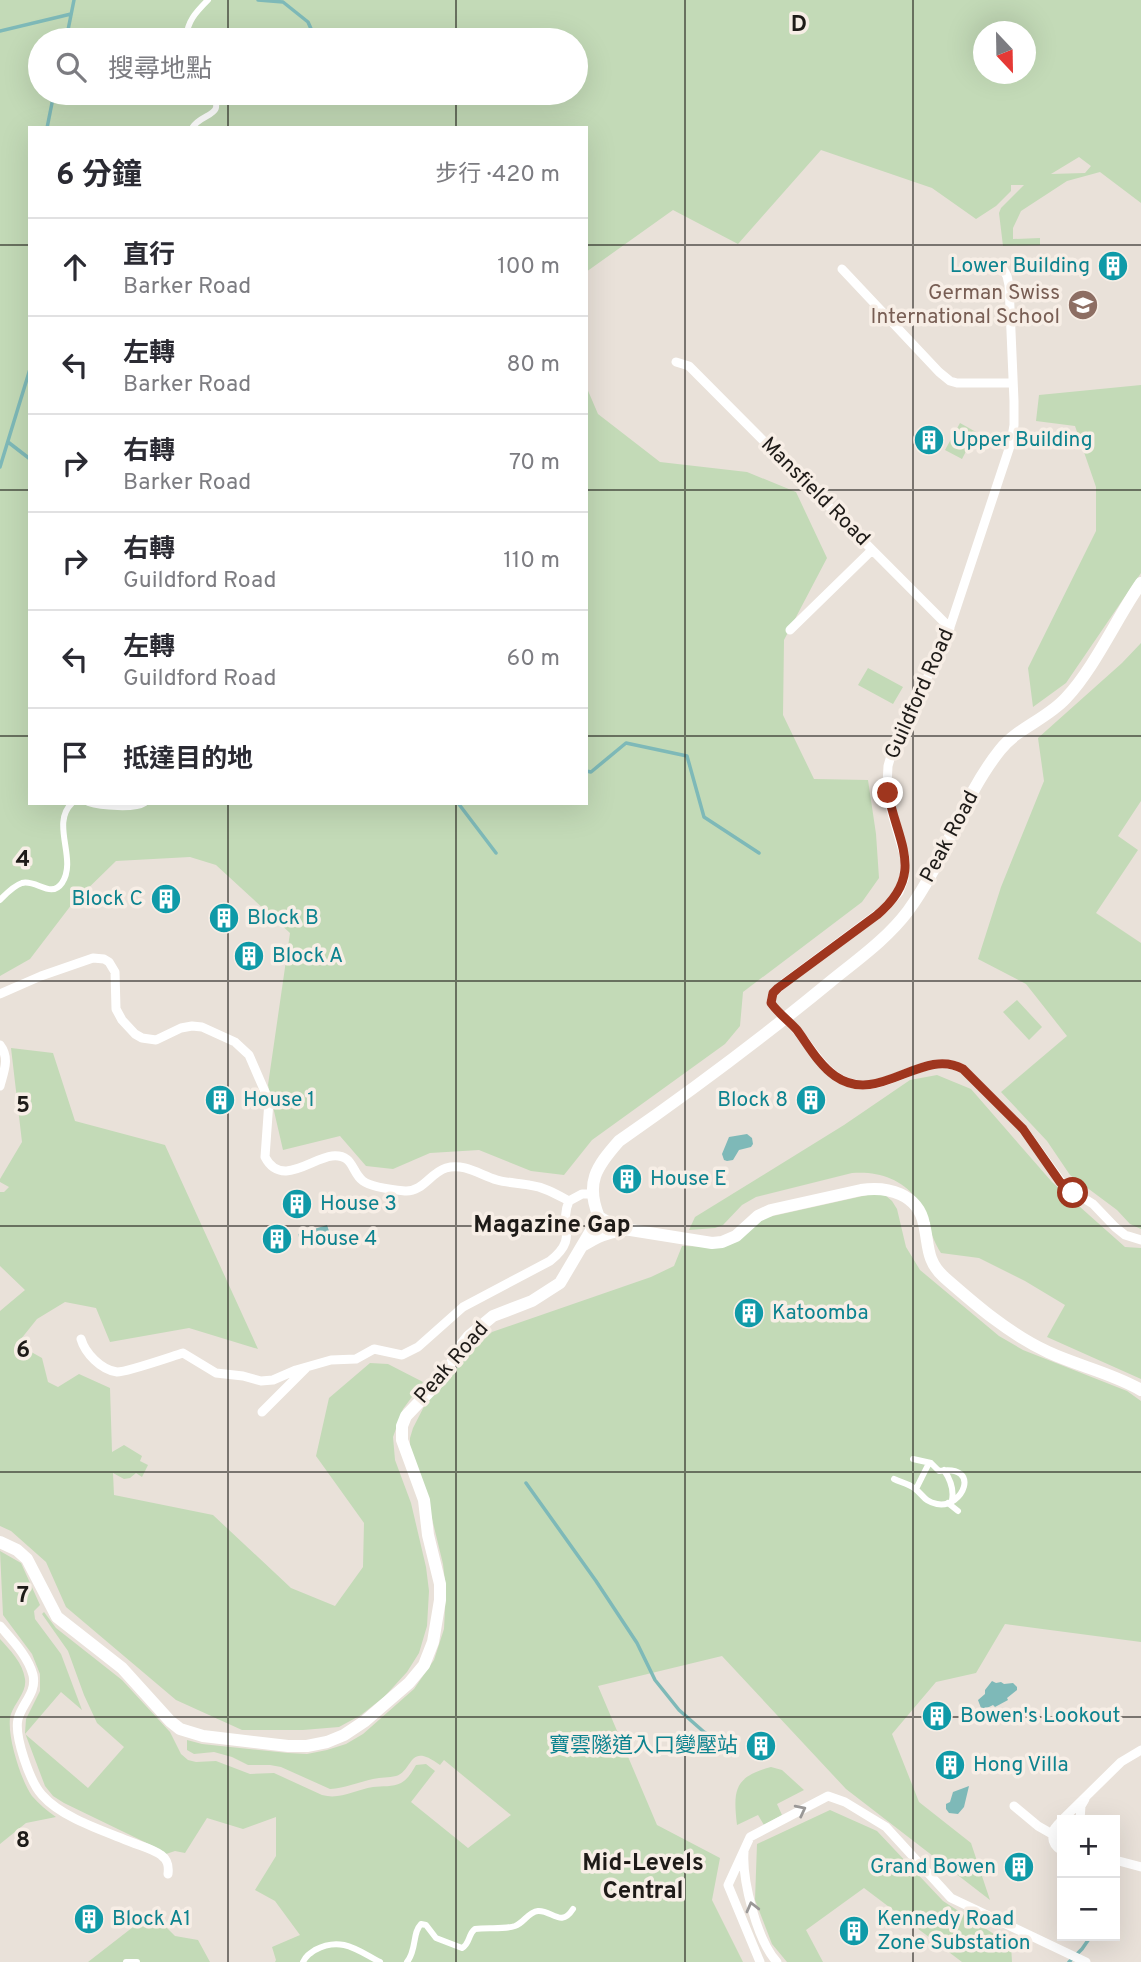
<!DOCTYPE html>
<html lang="zh-TW">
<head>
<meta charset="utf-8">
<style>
	:root { --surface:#fff; --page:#f7f7f7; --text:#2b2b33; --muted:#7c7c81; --line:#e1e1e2 }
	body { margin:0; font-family:Overpass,"Noto Sans TC",sans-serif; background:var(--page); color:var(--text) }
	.controls { position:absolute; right:21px; bottom:21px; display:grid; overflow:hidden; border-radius:0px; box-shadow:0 7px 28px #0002 }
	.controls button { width:63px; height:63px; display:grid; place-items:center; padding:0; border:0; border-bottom:2px solid var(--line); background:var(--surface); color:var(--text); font:35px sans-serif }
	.compass { position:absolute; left:973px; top:21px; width:63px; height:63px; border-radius:50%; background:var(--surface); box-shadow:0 7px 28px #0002; rotate:158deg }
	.stop { position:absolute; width:21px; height:21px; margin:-16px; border:5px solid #9f361e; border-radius:50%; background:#fff }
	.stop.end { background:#9f361e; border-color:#fff; box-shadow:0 2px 7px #0008 }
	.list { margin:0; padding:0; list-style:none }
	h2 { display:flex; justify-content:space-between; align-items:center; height:91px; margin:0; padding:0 28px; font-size:30px }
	h2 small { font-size:23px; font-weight:400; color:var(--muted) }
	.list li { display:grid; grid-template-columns:46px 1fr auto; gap:21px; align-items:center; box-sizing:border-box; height:98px; padding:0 28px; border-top:2px solid var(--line) }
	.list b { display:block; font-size:26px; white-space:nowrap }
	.list p { margin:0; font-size:23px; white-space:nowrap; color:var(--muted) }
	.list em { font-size:23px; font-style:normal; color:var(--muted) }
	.icon { flex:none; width:38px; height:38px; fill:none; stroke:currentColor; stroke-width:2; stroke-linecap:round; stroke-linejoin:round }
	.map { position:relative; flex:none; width:1141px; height:1962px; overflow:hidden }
	.search { position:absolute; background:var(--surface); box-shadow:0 7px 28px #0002; left:28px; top:28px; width:560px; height:77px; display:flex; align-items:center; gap:18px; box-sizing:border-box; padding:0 24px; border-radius:38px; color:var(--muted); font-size:26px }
	.panel { position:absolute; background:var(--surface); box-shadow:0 7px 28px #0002; left:28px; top:126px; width:560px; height:679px; border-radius:0px }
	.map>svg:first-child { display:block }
	.green { fill:#c3dab7; fill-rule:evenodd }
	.water { fill:#7eb9b8 }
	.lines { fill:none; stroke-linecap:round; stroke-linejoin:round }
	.stream { stroke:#7eb9b8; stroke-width:3.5 }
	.pedestrian { stroke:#fff; stroke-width:6 }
	.minor { stroke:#fff; stroke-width:9 }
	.secondary { stroke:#fff; stroke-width:12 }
	.oneway { stroke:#9a9897 }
	.route { stroke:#9f361e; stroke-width:9 }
	.grid { fill:none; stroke:#1e1b18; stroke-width:2; stroke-opacity:0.55 }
	.labels { text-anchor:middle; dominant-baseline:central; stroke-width:7; stroke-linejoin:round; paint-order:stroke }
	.culture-label { font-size:21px; fill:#0d838f; stroke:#f7eee6; text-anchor:start }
	.education-label { font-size:21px; fill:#785e54; stroke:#f7eee6; text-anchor:end }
	.street-label { font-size:21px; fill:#1e1b18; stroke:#f7eee6 }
	.quarter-label { font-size:24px; font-weight:bold; fill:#1e1b18; stroke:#f7eee6 }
	.grid-label { font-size:23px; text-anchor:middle; font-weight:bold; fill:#1e1b18; stroke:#f7eee6; stroke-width:7; stroke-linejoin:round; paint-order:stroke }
</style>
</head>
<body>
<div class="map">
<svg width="1141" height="1962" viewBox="0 0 1141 1962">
	<rect width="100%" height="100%" fill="#e9e1d9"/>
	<path class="green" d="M0,0H1141V203L1100,172L1067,181L1021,211L1013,228V239L1040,238V245L1003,246L999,213L1001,208L1024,185H1011V191L996,206L976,219L932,188L821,150L738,244L673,210L586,272V128H30V803H586V386L598,414L660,462L747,472L796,492L827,558L784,640L783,715L814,779L868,780L876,834L879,878L862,902L743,992L740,1026L725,1044L592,1140L564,1175L531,1171L479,1150L430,1153L393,1169L366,1166L340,1136L283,1150L268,1085L290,933L216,865L190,857L116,861L72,904L30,959L0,976ZM984,32H1026V74H984ZM40,40H576V93H40ZM1079,157L1091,166L1085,173L1051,174Z
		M1141,385V573L1066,683L1033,707L1028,668L1096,531V487L1075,426L1036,421L1039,395Z
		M960,423L976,432L962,459L945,450Z
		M1141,643V801L1118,836L1138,850L1096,913L1141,943V1229L1130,1224L1117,1210L1070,1175L1047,1141L1001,1092L1067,1036L1026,984L978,959L1001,887L1044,781L1038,738L1122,663Z
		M868,668L903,687L893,704L858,685Z
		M1017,1000L1042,1027L1029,1040L1003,1012Z
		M11,1048L53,1053L75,1121L165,1145L258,1349L189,1328L110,1342L96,1308L65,1302L37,1319L17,1344L42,1358L48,1382L58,1387L79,1374L110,1388L112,1452L124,1445L142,1456L140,1461L148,1465L142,1477L136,1473L130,1478L124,1479L113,1473L114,1495L213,1515L291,1588L335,1606L363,1567L364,1523L316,1456L329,1398L370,1363L388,1364L423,1382L403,1409L393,1437L395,1460L411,1503L426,1567L429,1591L427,1626L419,1653L407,1672L384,1697L361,1715L339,1727L303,1730H242L176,1700L66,1607L46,1562L11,1531L0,1526V1311L25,1290L0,1266V1192H4L9,1187L0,1182V1179L22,1142Z
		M937,1075L971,1089L1052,1182L1125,1247L1141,1248V1379L1047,1337L1065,1305L1025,1281L979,1258L941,1253C930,1236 925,1211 916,1198C900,1178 877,1171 852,1173L756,1197L742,1205L723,1225L715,1228L689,1230L695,1217L844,1125L910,1080Z
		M872,1194L885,1195L892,1201L897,1209L906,1247L920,1270L999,1336L1023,1350L1127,1391L1141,1401V1642L1005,1624L976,1673L936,1682L892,1734L919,1802L971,1843L990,1900L846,1789L722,1656L598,1686L657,1825L720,1858L712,1900L743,1962H275L276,1960L272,1947L300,1935L275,1901L255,1890L276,1856V1817L243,1829L207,1818L185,1853L175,1851L166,1854L157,1848L64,1803L53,1796L45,1786L25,1733L26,1719L40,1691V1674L32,1654L3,1615L0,1551L21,1563L40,1605L34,1611L35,1619L61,1654L82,1710L61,1692L25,1734L88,1788L124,1747L97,1723L84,1695L68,1651L42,1614L44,1612L56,1628L122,1680L170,1732L181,1754L188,1760L196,1762L216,1761L250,1774L274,1773L322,1795C340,1800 355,1790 373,1787C382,1786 393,1787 401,1783C408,1779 412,1772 416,1765L426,1764L435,1771L411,1802L468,1848L511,1815L444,1760L440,1765C408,1741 414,1770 396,1776C389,1778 381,1777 373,1779C359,1782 345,1788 330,1789L281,1767L270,1765H248L232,1757L214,1752L194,1754L187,1750V1740L202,1744L288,1753L307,1754L327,1750L346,1744L363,1734L414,1689L434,1660L444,1629L446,1590L443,1564L427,1498L410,1447V1438L413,1428L434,1387L492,1332L651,1277L674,1266L682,1246L719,1247L764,1218Z
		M0,1639C10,1650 23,1663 25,1679C27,1692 15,1702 11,1714C5,1731 21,1781 32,1796C39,1804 47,1811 56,1817L26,1823L0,1844Z
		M771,1767L782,1770L804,1790L777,1804L782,1815L764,1825L758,1815L737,1825C733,1790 734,1777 771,1767Z
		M830,1810L877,1831L943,1901L1011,1945L1012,1962H962L864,1888L806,1930L823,1962H787L772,1944L755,1900L757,1844Z
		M155,1916L175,1936L198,1940L210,1962H88L133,1927Z"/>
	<path class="water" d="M747,1134L752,1138L753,1144L751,1147L739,1150L733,1160L727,1161L724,1160L722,1154L729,1137Z
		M327,1225L330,1234L301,1244L298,1234Z
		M992,1681L996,1683L1001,1682L1004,1684L1013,1683L1017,1687V1690L1007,1698L1008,1700L995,1707L993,1705L987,1708H981L978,1700L985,1694V1690Z
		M969,1786L964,1807L958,1814L949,1813L946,1809V1804L950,1802L953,1792Z"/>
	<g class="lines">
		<path class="stream" d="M258,0L283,2L308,22L316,40
			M0,31L71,14
			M66,40L74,0
			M47,128L54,93
			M8,442L30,459
			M0,467L30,369
			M586,771L591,772L626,743L687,756L704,817L759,853
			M458,803L496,853
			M526,1483L596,1581L637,1643L655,1680L679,1710L704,1732L723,1743
			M1069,1962L1082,1949L1091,1936"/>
		<path class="pedestrian" d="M187,40C185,23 197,11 208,0
			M192,128C202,112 227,117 211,93
			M88,803C101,807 135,810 145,803
			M0,900C6,894 13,886 22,883C36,879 51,899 62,883C78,859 50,824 72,803
			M944,1470C950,1479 954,1490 952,1500
			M894,1479C900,1482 909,1484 914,1488C924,1495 923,1501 937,1504C963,1509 982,1464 939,1471L931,1463L913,1459
			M916,1489L929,1463
			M948,1503L958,1511
			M126,1962H137
			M303,1962C306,1956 309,1954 315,1950C341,1936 357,1950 380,1962
			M407,1962C417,1950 412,1933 421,1924L426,1925L436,1938L462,1948C470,1944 468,1934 475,1929C488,1927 502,1930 515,1926C524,1923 528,1912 538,1911C552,1910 561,1928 573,1909"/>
		<path class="minor" d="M842,269L939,372L950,381L957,383H1013
			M1003,269L1007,276L1009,285L1014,401V425L1011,443L944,645L896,738L888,766L887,785L889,803L905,858L904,879L899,892L884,909L784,983L773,993L771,1003C777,1012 786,1018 793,1026C812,1047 825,1078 854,1084C891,1092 928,1049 963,1069L1023,1129L1064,1186L1093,1204L1115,1227L1125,1235L1141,1240
			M676,362L689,366L950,628
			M790,630L872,550
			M0,994L41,976L93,958L104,959L109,962L115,972L116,1009L122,1020L135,1034L142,1038L156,1040L181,1028L192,1026L202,1027L235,1042L249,1055L269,1101L265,1157C281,1188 312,1158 332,1156C354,1154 351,1172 363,1181C371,1187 395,1190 405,1191C423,1192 430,1173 446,1168C465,1163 480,1175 497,1180C508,1183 519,1183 529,1185C544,1187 556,1194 569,1201
			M0,1045C10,1058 4,1071 0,1086
			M81,1339C85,1353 101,1370 117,1372C127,1372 170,1357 183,1353L216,1373L243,1376L261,1381L273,1380L296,1370L331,1360L356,1359L374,1349L402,1355L418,1347L463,1307L550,1261C580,1237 558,1227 569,1201L582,1194H592
			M262,1412L306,1368
			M0,1626C12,1640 28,1656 33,1675C37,1693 22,1703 18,1719C14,1736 30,1782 42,1795C62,1818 104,1831 131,1842C141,1846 153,1849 161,1855C168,1860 169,1866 168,1874
			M1014,1806L1038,1826L1052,1834
			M1080,1820L1081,1806L1085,1799
			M1062,1821C1050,1829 1049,1843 1062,1851
			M1060,1822L1121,1762L1141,1750
			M744,1852C742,1880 757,1941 777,1962
			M1115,1860L1141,1867
			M760,1962L728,1885L750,1837L828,1796L845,1802L886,1827L951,1898L1086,1962"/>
		<path class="secondary" d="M599,1217C585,1183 596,1167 619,1141C691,1091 762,1038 830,982C857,960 887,939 908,911C945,861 961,799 1000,750C1017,728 1047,719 1066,698C1095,667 1116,619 1141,583
			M599,1217L618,1228L712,1243L722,1242L736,1236L758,1216L771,1210L861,1190C888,1186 918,1194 924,1224C929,1245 926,1261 944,1277C976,1305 1009,1334 1048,1352C1078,1366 1112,1373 1141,1390
			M584,1245C597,1237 607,1232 622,1231
			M0,1542L17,1550L27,1559L57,1617L122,1668L170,1721L180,1729L203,1736L288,1746H307L327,1742L344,1735L365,1721L409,1683L424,1665L433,1642L440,1600V1584L428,1535L424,1500L402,1440V1426L406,1416L446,1374L461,1346L469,1336L493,1316L532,1301L560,1283L599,1217"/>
	</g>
	<defs><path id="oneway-chevron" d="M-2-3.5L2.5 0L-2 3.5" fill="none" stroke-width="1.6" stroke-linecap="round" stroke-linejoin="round" transform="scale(1.75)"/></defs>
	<g class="oneway">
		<use href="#oneway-chevron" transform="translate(801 1810) rotate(-27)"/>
		<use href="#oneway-chevron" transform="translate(752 1907) rotate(-104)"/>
	</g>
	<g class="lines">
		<path class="route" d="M888,793C898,844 926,874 877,915L778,988L773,993L771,1003C778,1013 789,1021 797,1030C808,1045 819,1065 835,1076C879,1107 922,1046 963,1069L1023,1129L1060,1182L1073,1193"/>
	</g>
	<path class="grid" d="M228,0V40M456,0V40M685,0V1962M913,0V1962M228,93V128M456,93V128M0,245H30M586,245H1141M0,490H30M586,490H1141M0,736H30M586,736H1141M228,803V1962M456,803V1962M0,981H1141M0,1226H1141M0,1472H1141M0,1717H1141"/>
	<defs>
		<g id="building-disc" transform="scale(1.575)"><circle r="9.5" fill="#0f9aa8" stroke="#f7eee6"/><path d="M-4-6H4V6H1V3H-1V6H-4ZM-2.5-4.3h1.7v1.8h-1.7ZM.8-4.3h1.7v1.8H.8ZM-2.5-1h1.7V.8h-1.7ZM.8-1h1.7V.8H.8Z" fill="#fff"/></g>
		<g id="school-disc" transform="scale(1.575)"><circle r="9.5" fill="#8d6e63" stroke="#f7eee6"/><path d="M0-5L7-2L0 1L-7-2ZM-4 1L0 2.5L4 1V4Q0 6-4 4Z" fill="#fff"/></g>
	</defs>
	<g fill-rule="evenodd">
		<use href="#building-disc" x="1113" y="266"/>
		<use href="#school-disc" x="1083" y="305"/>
		<use href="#building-disc" x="929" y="440"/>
		<use href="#building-disc" x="166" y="899"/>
		<use href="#building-disc" x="224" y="918"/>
		<use href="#building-disc" x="249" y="956"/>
		<use href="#building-disc" x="220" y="1100"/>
		<use href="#building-disc" x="811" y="1100"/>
		<use href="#building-disc" x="627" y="1179"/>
		<use href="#building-disc" x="297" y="1204"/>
		<use href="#building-disc" x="277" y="1239"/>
		<use href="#building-disc" x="749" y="1313"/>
		<use href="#building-disc" x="937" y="1716"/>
		<use href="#building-disc" x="761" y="1746"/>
		<use href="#building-disc" x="950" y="1765"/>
		<use href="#building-disc" x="1019" y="1867"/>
		<use href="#building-disc" x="89" y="1919"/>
		<use href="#building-disc" x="854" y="1931"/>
	</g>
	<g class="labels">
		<g class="culture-label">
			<text x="1090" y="266" text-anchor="end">Lower Building</text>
			<text x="952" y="440">Upper Building</text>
			<text x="143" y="899" text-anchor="end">Block C</text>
			<text x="247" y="918">Block B</text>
			<text x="272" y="956">Block A</text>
			<text x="243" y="1100">House 1</text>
			<text x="788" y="1100" text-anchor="end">Block 8</text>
			<text x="650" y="1179">House E</text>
			<text x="320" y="1204">House 3</text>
			<text x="300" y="1239">House 4</text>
			<text x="772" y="1313">Katoomba</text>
			<text x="960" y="1716">Bowen's Lookout</text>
			<text x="738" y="1746" text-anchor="end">寶雲隧道入口變壓站</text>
			<text x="973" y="1765">Hong Villa</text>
			<text x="996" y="1867" text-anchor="end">Grand Bowen</text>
			<text x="112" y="1919">Block A1</text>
			<text x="877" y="1919">Kennedy Road<tspan x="877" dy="24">Zone Substation</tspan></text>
		</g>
		<g class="education-label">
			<text x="1060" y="293">German Swiss<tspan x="1060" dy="24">International School</tspan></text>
		</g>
		<g class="street-label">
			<text transform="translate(815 492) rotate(45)">Mansfield Road</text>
			<text transform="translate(920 694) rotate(-66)">Guildford Road</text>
			<text transform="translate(950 837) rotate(-62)">Peak Road</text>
			<text transform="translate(452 1363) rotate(-49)">Peak Road</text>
		</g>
		<g class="quarter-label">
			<text x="552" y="1226">Magazine Gap</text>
			<text x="643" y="1864">Mid-Levels<tspan x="643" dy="28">Central</tspan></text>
		</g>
	</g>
	<g class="grid-label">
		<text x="799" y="31">D</text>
		<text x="23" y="866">4</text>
		<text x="23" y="1112">5</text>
		<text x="23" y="1357">6</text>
		<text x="23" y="1602">7</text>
		<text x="23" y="1847">8</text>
	</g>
</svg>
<div class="controls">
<button>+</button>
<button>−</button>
</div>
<svg class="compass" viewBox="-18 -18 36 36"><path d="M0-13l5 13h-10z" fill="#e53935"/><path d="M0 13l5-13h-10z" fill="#7c7c81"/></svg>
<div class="stop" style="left:1073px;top:1193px"></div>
<div class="stop end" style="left:888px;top:793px"></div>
<div class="search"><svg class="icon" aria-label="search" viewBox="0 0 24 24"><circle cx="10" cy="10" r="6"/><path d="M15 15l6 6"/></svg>搜尋地點</div>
<section class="panel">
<h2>6 分鐘<small>步行 · 420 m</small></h2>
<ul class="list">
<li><svg class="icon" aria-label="ahead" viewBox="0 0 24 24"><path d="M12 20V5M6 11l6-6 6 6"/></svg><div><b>直行</b><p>Barker Road</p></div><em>100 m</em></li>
<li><svg class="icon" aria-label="left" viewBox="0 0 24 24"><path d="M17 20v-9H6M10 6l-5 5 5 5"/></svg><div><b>左轉</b><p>Barker Road</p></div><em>80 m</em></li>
<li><svg class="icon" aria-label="right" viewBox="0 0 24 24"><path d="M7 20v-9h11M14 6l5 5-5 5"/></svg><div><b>右轉</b><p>Barker Road</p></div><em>70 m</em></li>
<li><svg class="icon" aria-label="right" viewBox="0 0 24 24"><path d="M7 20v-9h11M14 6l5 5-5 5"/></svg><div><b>右轉</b><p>Guildford Road</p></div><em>110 m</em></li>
<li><svg class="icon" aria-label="left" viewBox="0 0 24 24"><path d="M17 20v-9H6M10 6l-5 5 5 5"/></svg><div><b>左轉</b><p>Guildford Road</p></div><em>60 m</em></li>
<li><svg class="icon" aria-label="arrive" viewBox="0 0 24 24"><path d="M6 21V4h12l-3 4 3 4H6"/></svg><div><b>抵達目的地</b></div></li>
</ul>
</section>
</div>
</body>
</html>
